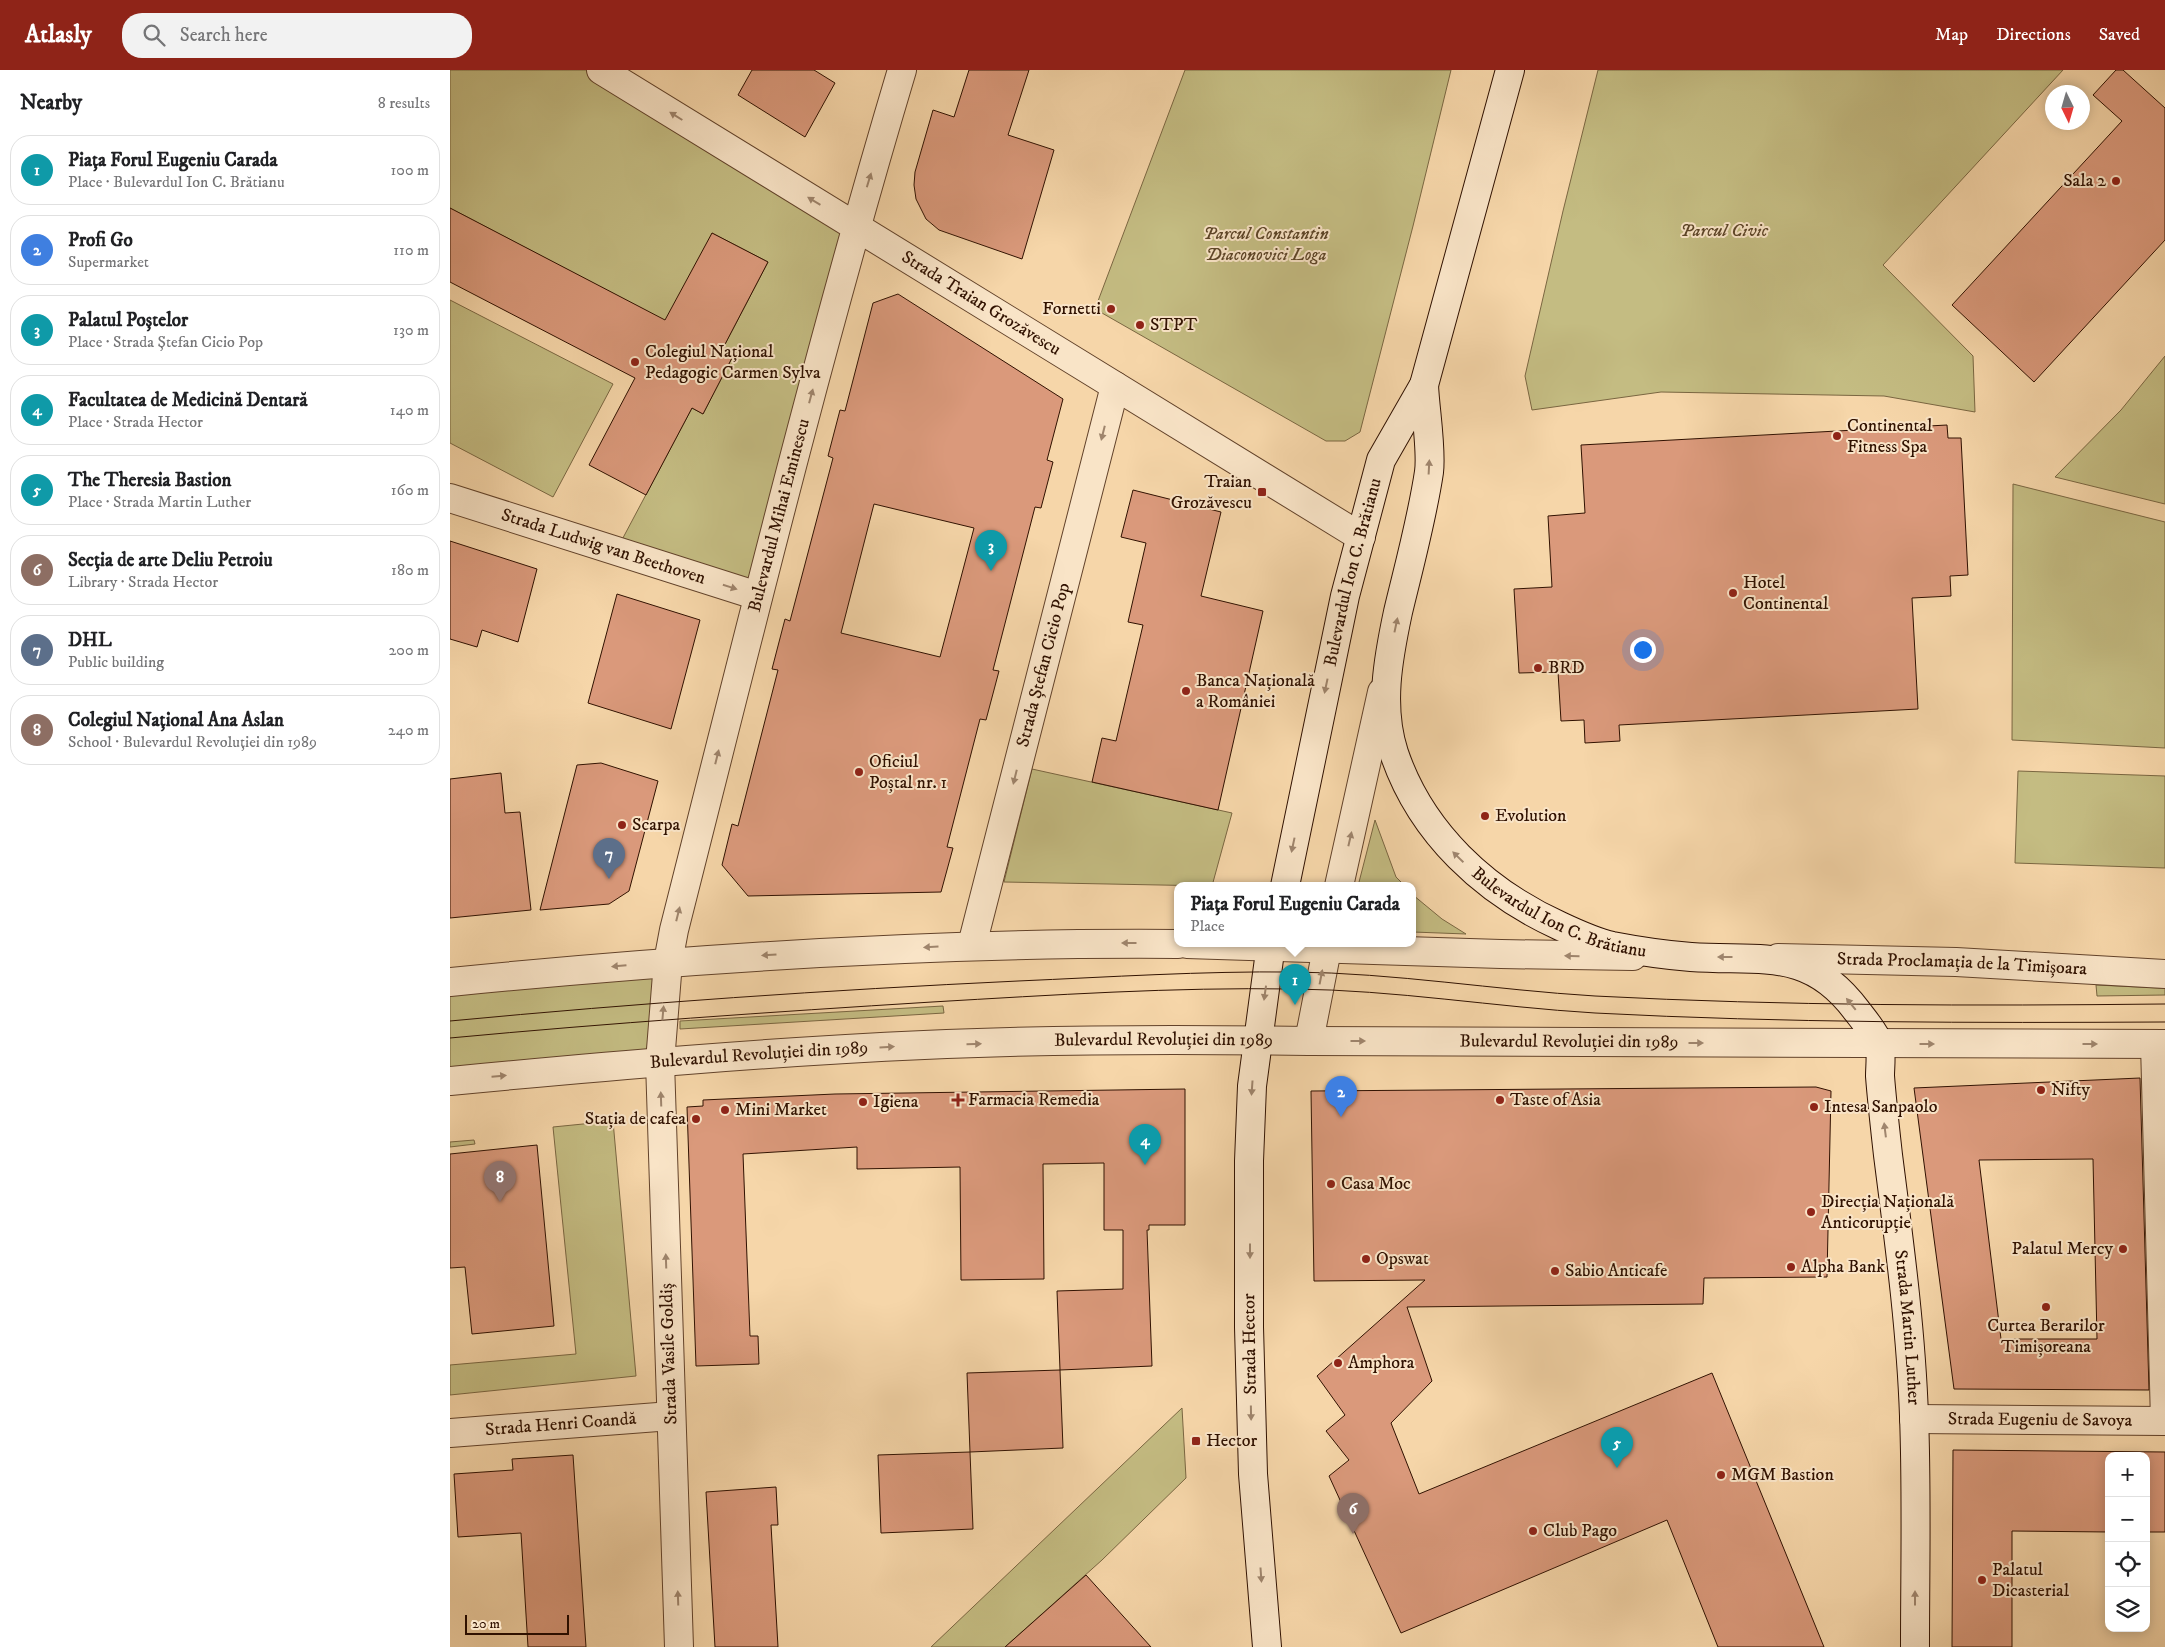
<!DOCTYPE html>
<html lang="en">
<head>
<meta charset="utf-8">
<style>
	:root { --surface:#fff; --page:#f2f2f2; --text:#202124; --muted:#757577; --line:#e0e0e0; --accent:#8f2418 }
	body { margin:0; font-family:"IM FELL DW Pica",serif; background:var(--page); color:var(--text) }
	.controls { position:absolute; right:15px; bottom:15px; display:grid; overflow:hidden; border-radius:10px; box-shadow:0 2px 12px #0003 }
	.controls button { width:45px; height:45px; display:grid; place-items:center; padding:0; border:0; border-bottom:1px solid var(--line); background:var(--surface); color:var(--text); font:25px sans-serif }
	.compass { position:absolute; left:1595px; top:15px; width:45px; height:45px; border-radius:50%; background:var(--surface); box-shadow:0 2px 12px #0003; rotate:175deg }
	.scale { position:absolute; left:15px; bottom:12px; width:104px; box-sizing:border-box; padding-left:5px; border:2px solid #301100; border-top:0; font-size:14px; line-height:18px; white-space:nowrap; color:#301100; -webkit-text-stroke:4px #f9e4c7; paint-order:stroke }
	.you { position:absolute; left:1192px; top:579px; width:18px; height:18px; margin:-12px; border:4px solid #fff; border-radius:50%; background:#1a73e8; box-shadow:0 0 0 8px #1a73e833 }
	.badge { display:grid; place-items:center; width:32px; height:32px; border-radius:50%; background:var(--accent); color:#fff; font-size:16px; font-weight:700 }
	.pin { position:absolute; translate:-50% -41px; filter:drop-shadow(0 1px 2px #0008) }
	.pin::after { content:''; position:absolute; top:26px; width:18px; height:15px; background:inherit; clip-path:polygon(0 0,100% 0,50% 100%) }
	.popup { position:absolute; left:724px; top:812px; width:242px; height:65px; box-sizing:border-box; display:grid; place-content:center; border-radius:10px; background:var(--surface); filter:drop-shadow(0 1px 4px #0005); font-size:16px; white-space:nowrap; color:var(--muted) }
	.popup b { font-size:19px; color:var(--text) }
	.popup::after { content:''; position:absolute; left:50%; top:100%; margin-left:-10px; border:10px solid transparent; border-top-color:var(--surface) }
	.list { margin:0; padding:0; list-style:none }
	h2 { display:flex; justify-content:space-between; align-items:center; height:65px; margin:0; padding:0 20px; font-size:21px }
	h2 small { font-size:16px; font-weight:400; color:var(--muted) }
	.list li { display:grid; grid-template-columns:32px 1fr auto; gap:15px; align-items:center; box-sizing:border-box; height:70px; margin:0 10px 10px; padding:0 10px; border:1px solid var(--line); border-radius:20px }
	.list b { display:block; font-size:19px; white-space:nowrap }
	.list p { margin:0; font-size:16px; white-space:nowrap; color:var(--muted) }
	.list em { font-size:16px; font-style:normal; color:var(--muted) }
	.icon { flex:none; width:28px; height:28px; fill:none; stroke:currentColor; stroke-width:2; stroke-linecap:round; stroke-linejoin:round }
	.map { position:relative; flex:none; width:1715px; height:1577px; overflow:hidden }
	header { display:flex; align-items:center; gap:30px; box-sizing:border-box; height:70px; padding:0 25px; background:var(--accent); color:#fff }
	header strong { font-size:24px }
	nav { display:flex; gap:28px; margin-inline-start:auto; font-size:18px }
	.search { width:350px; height:45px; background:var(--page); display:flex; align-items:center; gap:12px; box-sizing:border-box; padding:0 18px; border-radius:20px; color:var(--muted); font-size:19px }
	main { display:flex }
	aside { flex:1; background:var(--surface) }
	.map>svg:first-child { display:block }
	.green { fill:#c4bc82; stroke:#7a6641 }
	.building { fill:#da997b; stroke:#301100; fill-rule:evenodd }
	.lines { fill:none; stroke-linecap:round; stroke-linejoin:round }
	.pedestrian-casing { stroke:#62422a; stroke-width:30 }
	.minor-casing { stroke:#62422a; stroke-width:30 }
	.tertiary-casing { stroke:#62422a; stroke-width:30 }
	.secondary-casing { stroke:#301100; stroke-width:30 }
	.pedestrian { stroke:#f9e4c7; stroke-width:28 }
	.minor { stroke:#f9e4c7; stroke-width:28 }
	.tertiary { stroke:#f9e4c7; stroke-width:28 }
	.secondary { stroke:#f9e4c7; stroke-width:28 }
	.tram { stroke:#301100; stroke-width:1 }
	.oneway { fill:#9f856d }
	.poi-dot { fill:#8f2418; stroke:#f9e4c7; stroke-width:2 }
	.labels { text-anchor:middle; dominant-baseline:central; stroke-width:4; stroke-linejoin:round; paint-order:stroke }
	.poi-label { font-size:18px; fill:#301100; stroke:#f9e4c7; text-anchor:start }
	.park-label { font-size:18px; font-style:italic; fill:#5c4427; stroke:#f9e4c7 }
	.street-label { font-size:18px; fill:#301100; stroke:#f9e4c7 }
</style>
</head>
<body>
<header>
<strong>Atlasly</strong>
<div class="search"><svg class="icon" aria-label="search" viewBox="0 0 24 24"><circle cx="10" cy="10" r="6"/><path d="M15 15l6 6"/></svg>Search here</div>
<nav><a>Map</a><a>Directions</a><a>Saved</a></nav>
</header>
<main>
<aside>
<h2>Nearby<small>8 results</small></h2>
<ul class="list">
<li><span class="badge" style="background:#0f9aa8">1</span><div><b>Piața Forul Eugeniu Carada</b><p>Place · Bulevardul Ion C. Brătianu</p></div><em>100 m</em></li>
<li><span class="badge" style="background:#3f7fe0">2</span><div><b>Profi Go</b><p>Supermarket</p></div><em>110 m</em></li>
<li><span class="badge" style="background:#0f9aa8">3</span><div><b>Palatul Poștelor</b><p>Place · Strada Ștefan Cicio Pop</p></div><em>130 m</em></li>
<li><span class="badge" style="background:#0f9aa8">4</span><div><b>Facultatea de Medicină Dentară</b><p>Place · Strada Hector</p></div><em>140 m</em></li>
<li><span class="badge" style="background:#0f9aa8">5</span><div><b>The Theresia Bastion</b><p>Place · Strada Martin Luther</p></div><em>160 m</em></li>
<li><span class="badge" style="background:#8d6e63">6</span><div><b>Secția de arte Deliu Petroiu</b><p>Library · Strada Hector</p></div><em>180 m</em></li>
<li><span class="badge" style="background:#5c6f8a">7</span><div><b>DHL</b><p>Public building</p></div><em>200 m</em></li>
<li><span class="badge" style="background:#8d6e63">8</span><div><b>Colegiul Național Ana Aslan</b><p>School · Bulevardul Revoluției din 1989</p></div><em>240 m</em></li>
</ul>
</aside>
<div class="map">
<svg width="1715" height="1577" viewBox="0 0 1715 1577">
	<rect width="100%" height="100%" fill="#f6d6a9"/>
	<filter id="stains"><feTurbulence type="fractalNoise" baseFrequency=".004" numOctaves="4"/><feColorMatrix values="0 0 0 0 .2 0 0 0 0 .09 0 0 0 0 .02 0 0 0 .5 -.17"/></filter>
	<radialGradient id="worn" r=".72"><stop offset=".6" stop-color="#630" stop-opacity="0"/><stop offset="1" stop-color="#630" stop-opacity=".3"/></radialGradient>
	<path class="green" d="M0,0H151L406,156L308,526L166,481L242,338L253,344L283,286L272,280L318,192L262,163L232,260L0,138Z
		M735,0H1001L963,156L910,362L895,371H876L645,239Z
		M1148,0H1613L1433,195L1523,286L1525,342L1434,326L1211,322L1082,340L1075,306L1113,141Z
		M0,230L163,314L103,427L0,373Z
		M1715,286V434L1605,407L1671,340Z
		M1563,414L1715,452V678L1562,670Z
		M582,699L782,743L762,816L554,812Z
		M1568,701L1715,706V798L1565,793Z
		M925,750L946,807L955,816H908Z
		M963,825L992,849L1016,864L963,862Z
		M207,901L200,983L0,1003V922Z
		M1646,915L1710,918H1715V925L1647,926Z
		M493,936L494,943L230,959V951Z
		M163,1051L186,1306L0,1325V1295L126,1284L103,1057Z
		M24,1070L25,1074L0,1077V1072Z
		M732,1338L736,1408L652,1490L555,1577H481Z"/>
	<path class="building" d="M302,0H364L385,13L355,67L288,25Z
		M519,0H579L558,65L604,80L572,189L489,160L476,149L466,129L464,115L465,102L483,40L504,47Z
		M1666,0H1673L1715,38V170L1584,312L1502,235L1672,51L1643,25Z
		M0,138L215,250L262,163L318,192L272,280L283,286L253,344L242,338L196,425L139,395L185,308L0,212Z
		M448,224L613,329L597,390L603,392L591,438L585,437L543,600L549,601L536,650L530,649L497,777L503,778L491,822L298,826L272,795L282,754L288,756L328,600L322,599L335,549L340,551L383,388L378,386L390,340L395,341L423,233ZM424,434L524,458L490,587L391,563Z
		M1497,355L1498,368H1511L1518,505L1500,506L1501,526L1462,528L1468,639L1169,655L1170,671L1135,673L1134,650L1111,651L1108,602L1069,603L1064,519L1102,517L1098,446L1135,443L1131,375Z
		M683,420L771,442L751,526L813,541L768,740L642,712L652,668L666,671L693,555L678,552L696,473L671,467Z
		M0,471L87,499L68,572L32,560L27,577L0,569Z
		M167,524L250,550L221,659L138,633Z
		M151,693L208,711L179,821L159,834L90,840L127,695Z
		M51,703L55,743L70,742L81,840L0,848V709Z
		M1690,1008L1699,1320L1504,1319L1464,1018ZM1643,1089L1647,1269H1551L1529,1090Z
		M1366,1017L1381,1021L1377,1207L1254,1208L1253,1234L957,1237L982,1311L941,1353L969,1424L1262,1303L1374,1577H1268L1217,1450L951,1563L879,1406L899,1390L876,1361L895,1345L867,1306L975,1210L864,1211L861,1021Z
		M735,1019V1155H699V1160H697L702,1296L610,1300L607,1221L673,1219V1160H654V1093L593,1094L594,1209L511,1210L510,1097L407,1099V1077L293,1084L300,1266H308L309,1294L246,1296L237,1037L253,1036V1030L385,1024Z
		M87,1075L104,1256L22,1264L15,1197L0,1198V1084Z
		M610,1300L613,1378L520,1382L517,1303Z
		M1503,1380L1715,1382V1462H1696V1386H1659V1462L1562,1461V1577H1502Z
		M520,1382L523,1459L431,1463L428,1385Z
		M123,1385L136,1577H78L71,1463L8,1467L4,1404L63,1400L62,1389Z
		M326,1417L328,1455H321L328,1577H265L256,1422Z
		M636,1505L701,1577H555Z"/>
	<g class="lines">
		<g class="pedestrian-casing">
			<g id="pedestrian">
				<path d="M1705,974L1715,1351"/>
				<path id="s1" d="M1464,1349L1715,1351"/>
			</g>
		</g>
		<g class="minor-casing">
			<g id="minor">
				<path id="s2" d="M151,0L911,467"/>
				<path id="s3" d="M0,428L308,526"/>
				<path id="s4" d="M522,875L665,316"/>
				<path id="s5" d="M1328,888L1506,892L1715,904"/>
				<path id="s6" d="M859,971L1715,974"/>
				<path id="s7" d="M0,1363L221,1346"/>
				<path id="s8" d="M229,1577L210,992L218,892L224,860C297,572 367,284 452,0"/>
			</g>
		</g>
		<g class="tertiary-casing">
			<g id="tertiary">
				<path d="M889,816L932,622"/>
				<path d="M737,874L1051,884L1183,886"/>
				<path d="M0,912C242,888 484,872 728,874"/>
				<path id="s9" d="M0,1011C158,996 316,982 474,975C603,969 731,969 859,971L878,874"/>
			</g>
		</g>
		<g class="secondary-casing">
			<g id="secondary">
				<path id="s10" d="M974,315C975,339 982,380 979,402C972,449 959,496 948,542C938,589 929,637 944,683C971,763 1035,822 1110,856C1127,864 1144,872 1162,876C1188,881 1215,885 1241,887C1310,892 1359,876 1407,941C1414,950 1425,963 1429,974C1432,983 1430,996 1430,1006C1432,1032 1435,1058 1438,1085C1449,1171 1461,1259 1464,1346C1467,1423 1465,1500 1465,1577"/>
				<path id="s11" d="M835,816L895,526L931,390L974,315L1060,0"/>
				<path d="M817,1577L803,1404L799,1257V1091L802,1016L821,874"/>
			</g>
		</g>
		<use href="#pedestrian" class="pedestrian"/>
		<use href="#minor" class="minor"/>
		<use href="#tertiary" class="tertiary"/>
		<use href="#secondary" class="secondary"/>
		<path class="tram" d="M0,951C189,933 378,920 568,911C660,907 752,901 844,902C945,903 1045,920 1145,926C1335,936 1525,936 1715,934
			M0,968C160,953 321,942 482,932C603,925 723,917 844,919C945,920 1045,937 1145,943C1335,953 1525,953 1715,952"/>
	</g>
	<defs><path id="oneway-solid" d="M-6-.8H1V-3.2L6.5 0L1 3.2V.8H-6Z" transform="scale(1.25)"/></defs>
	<g class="oneway">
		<use href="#oneway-solid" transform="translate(226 46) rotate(-148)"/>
		<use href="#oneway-solid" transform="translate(419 110) rotate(-73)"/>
		<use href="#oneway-solid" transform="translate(364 131) rotate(-149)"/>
		<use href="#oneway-solid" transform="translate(361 326) rotate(-75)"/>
		<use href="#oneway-solid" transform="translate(653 363) rotate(104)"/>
		<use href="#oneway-solid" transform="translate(979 397) rotate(-87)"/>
		<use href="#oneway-solid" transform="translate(280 517) rotate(18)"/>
		<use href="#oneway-solid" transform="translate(946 555) rotate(-78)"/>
		<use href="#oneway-solid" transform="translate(876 616) rotate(102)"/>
		<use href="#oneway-solid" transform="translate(267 687) rotate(-76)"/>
		<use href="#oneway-solid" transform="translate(565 707) rotate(104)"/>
		<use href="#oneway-solid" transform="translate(900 769) rotate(-77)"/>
		<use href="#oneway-solid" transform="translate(843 775) rotate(102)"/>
		<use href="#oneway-solid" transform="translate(1008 787) rotate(-136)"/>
		<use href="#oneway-solid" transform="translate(228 844) rotate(-76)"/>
		<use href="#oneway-solid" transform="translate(679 873) rotate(-180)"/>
		<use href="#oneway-solid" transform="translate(481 877) rotate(177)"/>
		<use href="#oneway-solid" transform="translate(319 885) rotate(176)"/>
		<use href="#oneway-solid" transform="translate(1122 886) rotate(-179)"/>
		<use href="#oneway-solid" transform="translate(1275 887) rotate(-180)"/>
		<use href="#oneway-solid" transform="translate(169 896) rotate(175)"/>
		<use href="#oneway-solid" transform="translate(871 907) rotate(-79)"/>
		<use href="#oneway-solid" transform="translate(815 923) rotate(98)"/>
		<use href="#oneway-solid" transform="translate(1401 934) rotate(-129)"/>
		<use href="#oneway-solid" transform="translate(213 943) rotate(-85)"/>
		<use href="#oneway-solid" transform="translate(908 971)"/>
		<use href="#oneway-solid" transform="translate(1246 973)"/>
		<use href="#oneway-solid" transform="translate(524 974) rotate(-1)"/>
		<use href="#oneway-solid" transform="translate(1477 974)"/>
		<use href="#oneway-solid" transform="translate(1640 974)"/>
		<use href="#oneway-solid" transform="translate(437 977) rotate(-3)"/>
		<use href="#oneway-solid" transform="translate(49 1006) rotate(-5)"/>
		<use href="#oneway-solid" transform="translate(802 1018) rotate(94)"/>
		<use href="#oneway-solid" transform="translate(211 1029) rotate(-92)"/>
		<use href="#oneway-solid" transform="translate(1435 1060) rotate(-97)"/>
		<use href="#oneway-solid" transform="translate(800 1181) rotate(90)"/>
		<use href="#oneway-solid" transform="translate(216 1191) rotate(-92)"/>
		<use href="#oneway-solid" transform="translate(801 1343) rotate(89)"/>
		<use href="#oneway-solid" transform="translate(811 1505) rotate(86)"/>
		<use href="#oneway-solid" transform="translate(228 1528) rotate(-92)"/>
		<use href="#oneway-solid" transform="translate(1465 1528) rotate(-90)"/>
	</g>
	<g class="poi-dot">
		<circle cx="1666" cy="111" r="5"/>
		<circle cx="661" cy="239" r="5"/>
		<circle cx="690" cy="255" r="5"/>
		<circle cx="185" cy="292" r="5"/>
		<circle cx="1387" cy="366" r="5"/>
		<rect x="807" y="417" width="10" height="10" rx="2.5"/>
		<circle cx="1283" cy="523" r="5"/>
		<circle cx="1088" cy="598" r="5"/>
		<circle cx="736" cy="621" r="5"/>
		<circle cx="409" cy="702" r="5"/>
		<circle cx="1035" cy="746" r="5"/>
		<circle cx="172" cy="755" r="5"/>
		<circle cx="1591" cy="1020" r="5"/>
		<path d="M505.5 1022.5h5v5h5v5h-5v5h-5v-5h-5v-5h5z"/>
		<circle cx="1050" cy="1030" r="5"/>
		<circle cx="413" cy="1032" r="5"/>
		<circle cx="1364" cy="1037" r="5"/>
		<circle cx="275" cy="1040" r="5"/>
		<circle cx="246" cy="1049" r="5"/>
		<circle cx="881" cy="1114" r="5"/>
		<circle cx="1361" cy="1142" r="5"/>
		<circle cx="1673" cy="1179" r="5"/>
		<circle cx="916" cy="1189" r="5"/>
		<circle cx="1341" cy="1197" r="5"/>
		<circle cx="1105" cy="1201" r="5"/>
		<circle cx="1596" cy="1237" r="5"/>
		<circle cx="888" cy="1293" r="5"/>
		<rect x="741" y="1366" width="10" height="10" rx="2.5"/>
		<circle cx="1271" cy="1405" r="5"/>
		<circle cx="1083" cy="1461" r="5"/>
		<circle cx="1532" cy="1510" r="5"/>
	</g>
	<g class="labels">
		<g class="poi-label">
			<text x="1656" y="111" text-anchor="end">Sala 2</text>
			<text x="651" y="239" text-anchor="end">Fornetti</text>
			<text x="700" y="255">STPT</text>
			<text x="195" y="282">Colegiul Național<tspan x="195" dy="21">Pedagogic Carmen Sylva</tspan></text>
			<text x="1397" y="356">Continental<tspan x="1397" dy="21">Fitness Spa</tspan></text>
			<text x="802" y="412" text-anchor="end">Traian<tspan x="802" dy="21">Grozăvescu</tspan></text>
			<text x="1293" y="513">Hotel<tspan x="1293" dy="21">Continental</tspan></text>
			<text x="1098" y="598">BRD</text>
			<text x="746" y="611">Banca Națională<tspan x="746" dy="21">a României</tspan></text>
			<text x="419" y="692">Oficiul<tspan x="419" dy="21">Poștal nr. 1</tspan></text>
			<text x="1045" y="746">Evolution</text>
			<text x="182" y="755">Scarpa</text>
			<text x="1601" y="1020">Nifty</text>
			<text x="518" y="1030">Farmacia Remedia</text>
			<text x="1060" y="1030">Taste of Asia</text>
			<text x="423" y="1032">Igiena</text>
			<text x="1374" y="1037">Intesa Sanpaolo</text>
			<text x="285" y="1040">Mini Market</text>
			<text x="236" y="1049" text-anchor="end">Stația de cafea</text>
			<text x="891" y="1114">Casa Moc</text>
			<text x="1371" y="1132">Direcția Națională<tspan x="1371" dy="21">Anticorupție</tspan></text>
			<text x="1663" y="1179" text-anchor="end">Palatul Mercy</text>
			<text x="926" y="1189">Opswat</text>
			<text x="1351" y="1197">Alpha Bank</text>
			<text x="1115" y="1201">Sabio Anticafe</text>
			<text x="1596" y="1256" text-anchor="middle">Curtea Berarilor<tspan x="1596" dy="21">Timișoreana</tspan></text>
			<text x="898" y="1293">Amphora</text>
			<text x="756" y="1371">Hector</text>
			<text x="1281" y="1405">MGM Bastion</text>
			<text x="1093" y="1461">Club Pago</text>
			<text x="1542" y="1500">Palatul<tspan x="1542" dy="21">Dicasterial</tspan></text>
		</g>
		<g class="park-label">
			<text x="1274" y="161">Parcul Civic</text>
			<text x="816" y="164">Parcul Constantin<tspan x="816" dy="21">Diaconovici Loga</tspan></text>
		</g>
		<g class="street-label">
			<text stroke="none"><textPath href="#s2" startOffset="446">Strada Traian Grozăvescu</textPath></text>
			<text stroke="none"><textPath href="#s8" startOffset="1146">Bulevardul Mihai Eminescu</textPath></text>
			<text stroke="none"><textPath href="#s3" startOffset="161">Strada Ludwig van Beethoven</textPath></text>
			<text stroke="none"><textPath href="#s11" startOffset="321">Bulevardul Ion C. Brătianu</textPath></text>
			<text stroke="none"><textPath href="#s4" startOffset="289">Strada Ștefan Cicio Pop</textPath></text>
			<text stroke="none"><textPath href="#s10" startOffset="614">Bulevardul Ion C. Brătianu</textPath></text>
			<text stroke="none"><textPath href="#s5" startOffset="184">Strada Proclamația de la Timișoara</textPath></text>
			<text stroke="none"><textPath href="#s9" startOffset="715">Bulevardul Revoluției din 1989</textPath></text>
			<text stroke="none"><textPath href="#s6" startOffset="260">Bulevardul Revoluției din 1989</textPath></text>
			<text stroke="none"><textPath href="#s9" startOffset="310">Bulevardul Revoluției din 1989</textPath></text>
			<text stroke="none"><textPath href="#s10" startOffset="1264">Strada Martin Luther</textPath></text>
			<text transform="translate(800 1274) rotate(-91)">Strada Hector</text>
			<text transform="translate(219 1284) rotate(-92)">Strada Vasile Goldiș</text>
			<text stroke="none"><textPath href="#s1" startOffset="126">Strada Eugeniu de Savoya</textPath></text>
			<text stroke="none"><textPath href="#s7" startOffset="111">Strada Henri Coandă</textPath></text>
		</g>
	</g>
	<rect width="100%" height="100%" filter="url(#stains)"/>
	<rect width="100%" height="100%" fill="url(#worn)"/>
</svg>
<div class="controls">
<button>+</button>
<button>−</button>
<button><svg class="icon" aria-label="locate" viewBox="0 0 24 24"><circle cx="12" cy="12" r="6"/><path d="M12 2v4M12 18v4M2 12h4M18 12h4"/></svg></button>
<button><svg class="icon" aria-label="layers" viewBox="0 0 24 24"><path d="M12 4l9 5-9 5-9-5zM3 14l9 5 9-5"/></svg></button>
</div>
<svg class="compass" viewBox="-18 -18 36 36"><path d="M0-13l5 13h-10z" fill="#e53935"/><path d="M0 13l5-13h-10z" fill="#757577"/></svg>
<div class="scale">20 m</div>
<div class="you"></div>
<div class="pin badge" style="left:845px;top:935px;background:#0f9aa8">1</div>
<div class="popup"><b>Piața Forul Eugeniu Carada</b>Place</div>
<div class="pin badge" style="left:891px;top:1047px;background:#3f7fe0">2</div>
<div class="pin badge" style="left:541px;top:501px;background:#0f9aa8">3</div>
<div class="pin badge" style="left:695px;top:1095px;background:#0f9aa8">4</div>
<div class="pin badge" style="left:1167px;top:1398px;background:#0f9aa8">5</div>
<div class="pin badge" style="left:903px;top:1464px;background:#8d6e63">6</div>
<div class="pin badge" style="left:159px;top:809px;background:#5c6f8a">7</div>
<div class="pin badge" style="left:50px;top:1132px;background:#8d6e63">8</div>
</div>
</main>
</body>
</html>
